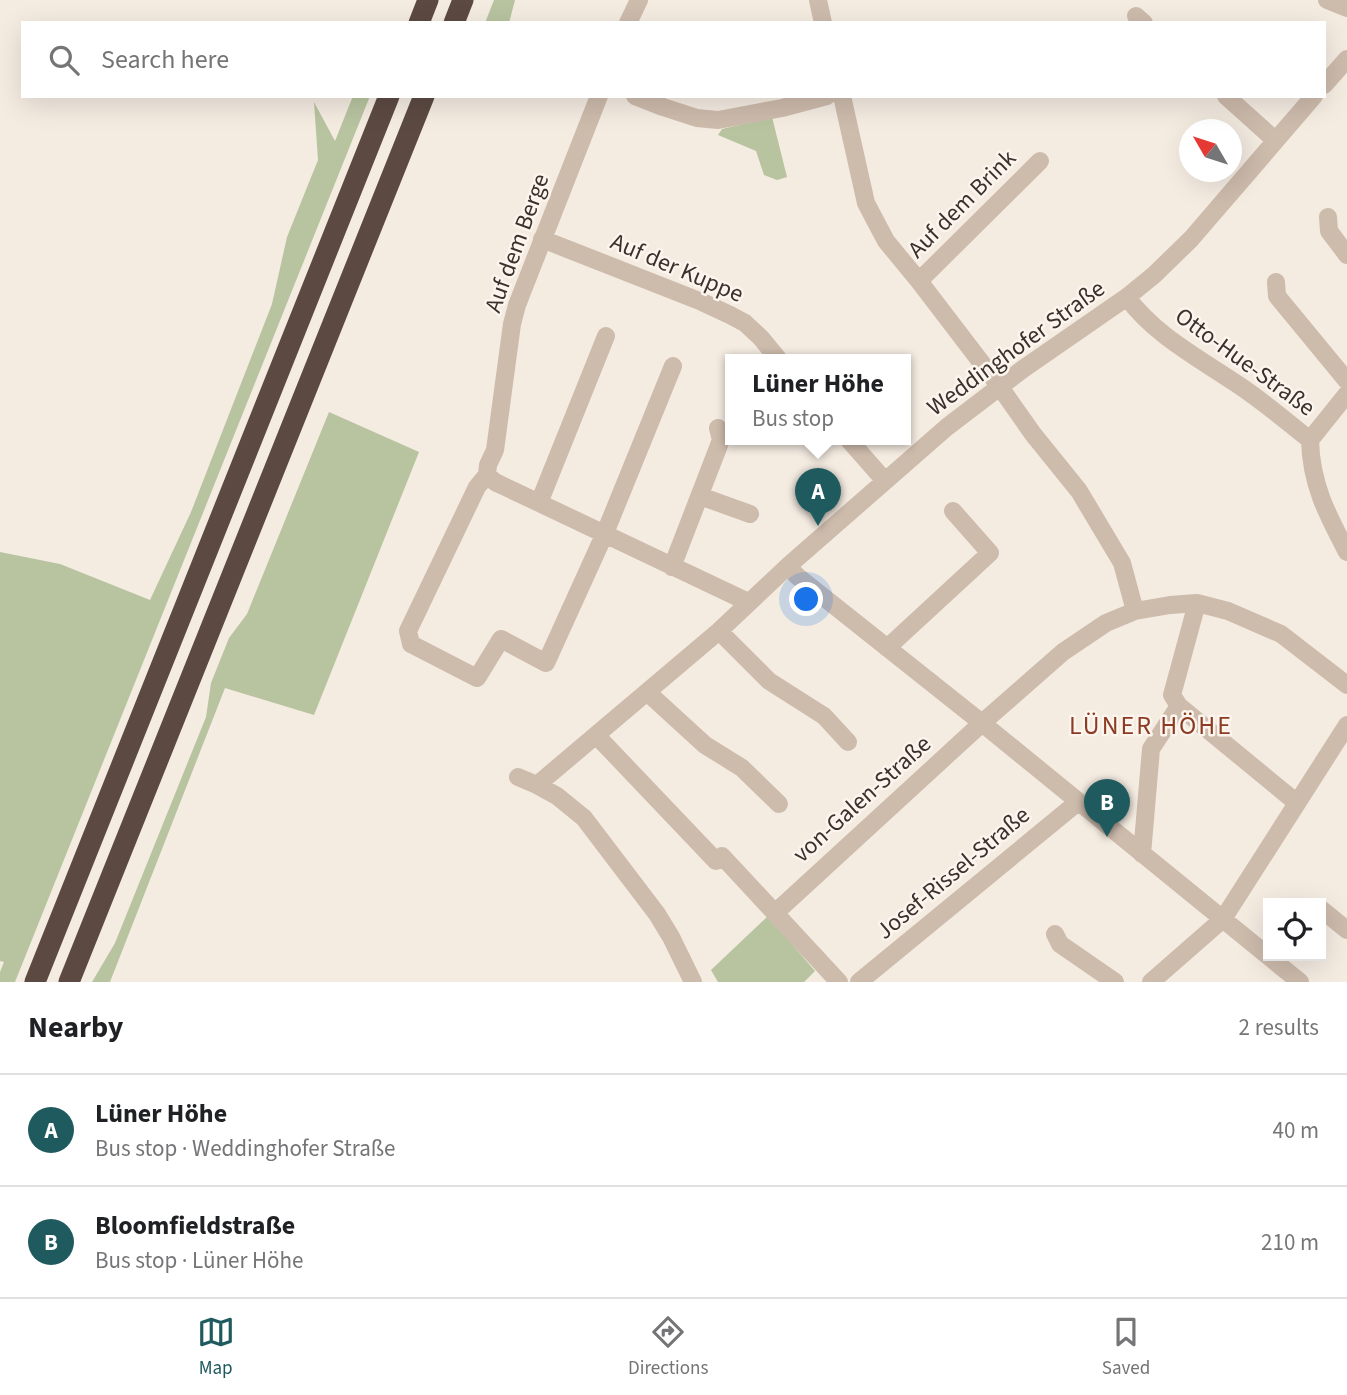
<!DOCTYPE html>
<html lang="en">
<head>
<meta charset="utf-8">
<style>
	:root { --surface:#fff; --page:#f2f2f2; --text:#202124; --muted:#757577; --line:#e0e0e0; --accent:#1f5a5e }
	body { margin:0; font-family:"Source Sans 3",sans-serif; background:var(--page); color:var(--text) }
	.controls { position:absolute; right:21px; bottom:21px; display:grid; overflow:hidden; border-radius:0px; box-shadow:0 7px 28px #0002 }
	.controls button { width:63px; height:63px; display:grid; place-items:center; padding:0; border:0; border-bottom:2px solid var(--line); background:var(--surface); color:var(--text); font:35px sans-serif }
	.compass { position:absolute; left:1179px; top:119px; width:63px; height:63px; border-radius:50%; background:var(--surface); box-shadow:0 7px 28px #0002; rotate:309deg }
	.you { position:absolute; left:807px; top:600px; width:24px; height:24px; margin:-18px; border:5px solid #fff; border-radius:50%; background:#1a73e8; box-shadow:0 0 0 10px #1a73e833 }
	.badge { display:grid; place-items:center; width:46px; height:46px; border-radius:50%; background:var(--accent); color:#fff; font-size:23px; font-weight:700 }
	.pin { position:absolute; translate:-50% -58px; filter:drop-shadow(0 2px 4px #0008) }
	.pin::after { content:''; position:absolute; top:37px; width:24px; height:21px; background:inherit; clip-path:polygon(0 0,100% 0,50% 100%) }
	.popup { position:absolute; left:725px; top:354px; width:186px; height:91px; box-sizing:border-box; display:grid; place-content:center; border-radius:0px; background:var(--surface); filter:drop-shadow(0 2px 5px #0005); font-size:23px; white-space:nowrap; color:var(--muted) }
	.popup b { font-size:26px; color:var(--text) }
	.popup::after { content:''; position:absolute; left:50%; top:100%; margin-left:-14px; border:14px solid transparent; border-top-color:var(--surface) }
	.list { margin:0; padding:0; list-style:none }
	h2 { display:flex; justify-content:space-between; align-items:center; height:91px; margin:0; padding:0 28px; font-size:30px }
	h2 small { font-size:23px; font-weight:400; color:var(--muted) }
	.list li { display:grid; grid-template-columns:46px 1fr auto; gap:21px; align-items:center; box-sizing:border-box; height:112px; padding:0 28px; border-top:2px solid var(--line) }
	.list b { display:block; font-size:26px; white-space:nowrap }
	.list p { margin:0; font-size:23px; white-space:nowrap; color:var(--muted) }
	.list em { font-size:23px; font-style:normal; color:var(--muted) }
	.icon { flex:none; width:38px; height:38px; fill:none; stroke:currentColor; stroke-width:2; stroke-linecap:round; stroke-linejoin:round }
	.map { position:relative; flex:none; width:1347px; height:982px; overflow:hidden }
	.search { position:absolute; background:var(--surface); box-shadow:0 7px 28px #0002; left:21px; right:21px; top:21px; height:77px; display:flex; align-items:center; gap:18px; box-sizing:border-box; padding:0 24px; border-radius:0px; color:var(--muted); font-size:26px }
	.sheet { height:315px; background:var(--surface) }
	nav { display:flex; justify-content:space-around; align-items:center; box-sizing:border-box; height:98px; border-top:2px solid var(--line); background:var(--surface); font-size:19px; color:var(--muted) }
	nav a { display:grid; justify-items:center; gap:4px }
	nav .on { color:var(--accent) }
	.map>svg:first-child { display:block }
	.green { fill:#b8c4a0 }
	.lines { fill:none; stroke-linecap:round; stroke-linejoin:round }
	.minor { stroke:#cdbbac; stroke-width:18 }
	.highway { stroke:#5c4a42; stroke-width:21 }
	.labels { text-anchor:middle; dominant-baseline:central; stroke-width:5; stroke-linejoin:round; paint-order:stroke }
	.street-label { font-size:24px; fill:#3b302b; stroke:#fbf5ee }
	.neighbourhood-label { font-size:26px; letter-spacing:2px; fill:#8c3b22; stroke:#fbf5ee }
</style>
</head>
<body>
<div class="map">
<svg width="1347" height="982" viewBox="0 0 1347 982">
	<rect width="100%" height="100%" fill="#f4ebe1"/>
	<path class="green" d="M494,0H515L509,23H485Z
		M353,96H370L15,982H0V972L4,962L0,961V552L60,564L150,600L191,512L272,304L287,237L318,160L314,102L335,141Z
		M772,117L787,177L777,180L764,175L756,151L718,135L722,129Z
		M329,412L419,452L314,715L225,688L110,982H92L115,943L206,717L211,683L229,638L247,614Z
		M768,916L815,971L804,982H718L711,970Z"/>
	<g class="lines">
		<path class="minor" d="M818,0L823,23
			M1327,0L1347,8
			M1136,16L1144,23
			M628,23L639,0
			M1324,85L1347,59
			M635,96L663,107L697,118L718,120L782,108L827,96
			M842,96L866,203L886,241L919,281L1000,387L1033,434L1079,491L1122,563L1135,611
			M1226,96L1275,140
			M1328,217L1329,231L1347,255
			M542,239L702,302L730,315L745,323L761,338L779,360
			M919,281L1040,161
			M1276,282L1277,296L1347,381
			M1127,297C1153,334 1200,359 1237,384C1263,401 1286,421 1310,440C1311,484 1327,514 1347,552
			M849,440L885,481
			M1310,440L1347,394
			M487,475L477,487L408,631L411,644L477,678L501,639L546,663L605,533L673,366
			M487,475L488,465L495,450L512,324L517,305L599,96
			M487,475L495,482L748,602
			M700,496L750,514
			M539,503L606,336
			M788,566L797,576L982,723L1300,982
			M672,567L721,440L718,428
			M719,631L769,681L824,716L848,742
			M887,648L990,553L953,511
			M647,692L705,745L742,768L779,804
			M1179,706L1297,803
			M596,735L716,861
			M518,777L537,785L557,796L584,818L657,914L671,937L693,982
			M537,785L719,631L788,566L947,427L1023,369L1127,297L1154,275L1191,239L1314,96
			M1142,854L1151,749L1179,706L1172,695L1197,603
			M722,856L839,982
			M1321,909L1347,930
			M776,912L982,723L1063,652L1106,623L1135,611L1170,605L1197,603L1228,611L1281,634L1347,685
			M1055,934L1060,944L1115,982
			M859,982L1078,802
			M1151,982L1223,919L1347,725"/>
		<path class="highway" d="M419,23L428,0
			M454,23L463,0
			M35,982L389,96
			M69,982L424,96"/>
	</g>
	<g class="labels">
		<g class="street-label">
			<text transform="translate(962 204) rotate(-45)">Auf dem Brink</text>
			<text transform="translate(517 243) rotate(-70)">Auf dem Berge</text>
			<text transform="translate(677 268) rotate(23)">Auf der Kuppe</text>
			<text transform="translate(1016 348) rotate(-36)">Weddinghofer Straße</text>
			<text transform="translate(1245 362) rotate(36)">Otto-Hue-Straße</text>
			<text transform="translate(862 799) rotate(-42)">von-Galen-Straße</text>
			<text transform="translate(953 873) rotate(-40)">Josef-Rissel-Straße</text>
		</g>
		<g class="neighbourhood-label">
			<text x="1151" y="725">LÜNER HÖHE</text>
		</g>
	</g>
</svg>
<div class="controls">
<button><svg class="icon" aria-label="locate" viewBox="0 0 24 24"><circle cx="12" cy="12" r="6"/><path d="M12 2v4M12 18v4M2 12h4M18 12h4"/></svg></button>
</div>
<svg class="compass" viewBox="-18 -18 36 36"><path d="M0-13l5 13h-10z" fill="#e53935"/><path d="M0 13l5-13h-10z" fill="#757577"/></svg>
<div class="you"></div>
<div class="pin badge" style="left:818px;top:526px">A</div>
<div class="popup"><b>Lüner Höhe</b>Bus stop</div>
<div class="pin badge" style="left:1107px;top:837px">B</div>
<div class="search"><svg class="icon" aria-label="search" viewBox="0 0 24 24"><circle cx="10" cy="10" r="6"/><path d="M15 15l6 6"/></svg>Search here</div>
</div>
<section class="sheet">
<h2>Nearby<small>2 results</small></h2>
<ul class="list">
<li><span class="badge">A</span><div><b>Lüner Höhe</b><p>Bus stop · Weddinghofer Straße</p></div><em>40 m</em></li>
<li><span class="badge">B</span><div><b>Bloomfieldstraße</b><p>Bus stop · Lüner Höhe</p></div><em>210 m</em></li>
</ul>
</section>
<nav>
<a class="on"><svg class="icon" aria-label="map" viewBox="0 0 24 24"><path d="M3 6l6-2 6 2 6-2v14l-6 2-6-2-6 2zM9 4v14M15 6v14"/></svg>Map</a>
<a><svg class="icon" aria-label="directions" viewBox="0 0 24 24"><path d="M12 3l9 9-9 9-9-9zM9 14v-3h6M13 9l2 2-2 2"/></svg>Directions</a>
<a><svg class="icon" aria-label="saved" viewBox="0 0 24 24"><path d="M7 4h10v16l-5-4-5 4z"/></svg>Saved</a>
</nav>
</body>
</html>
